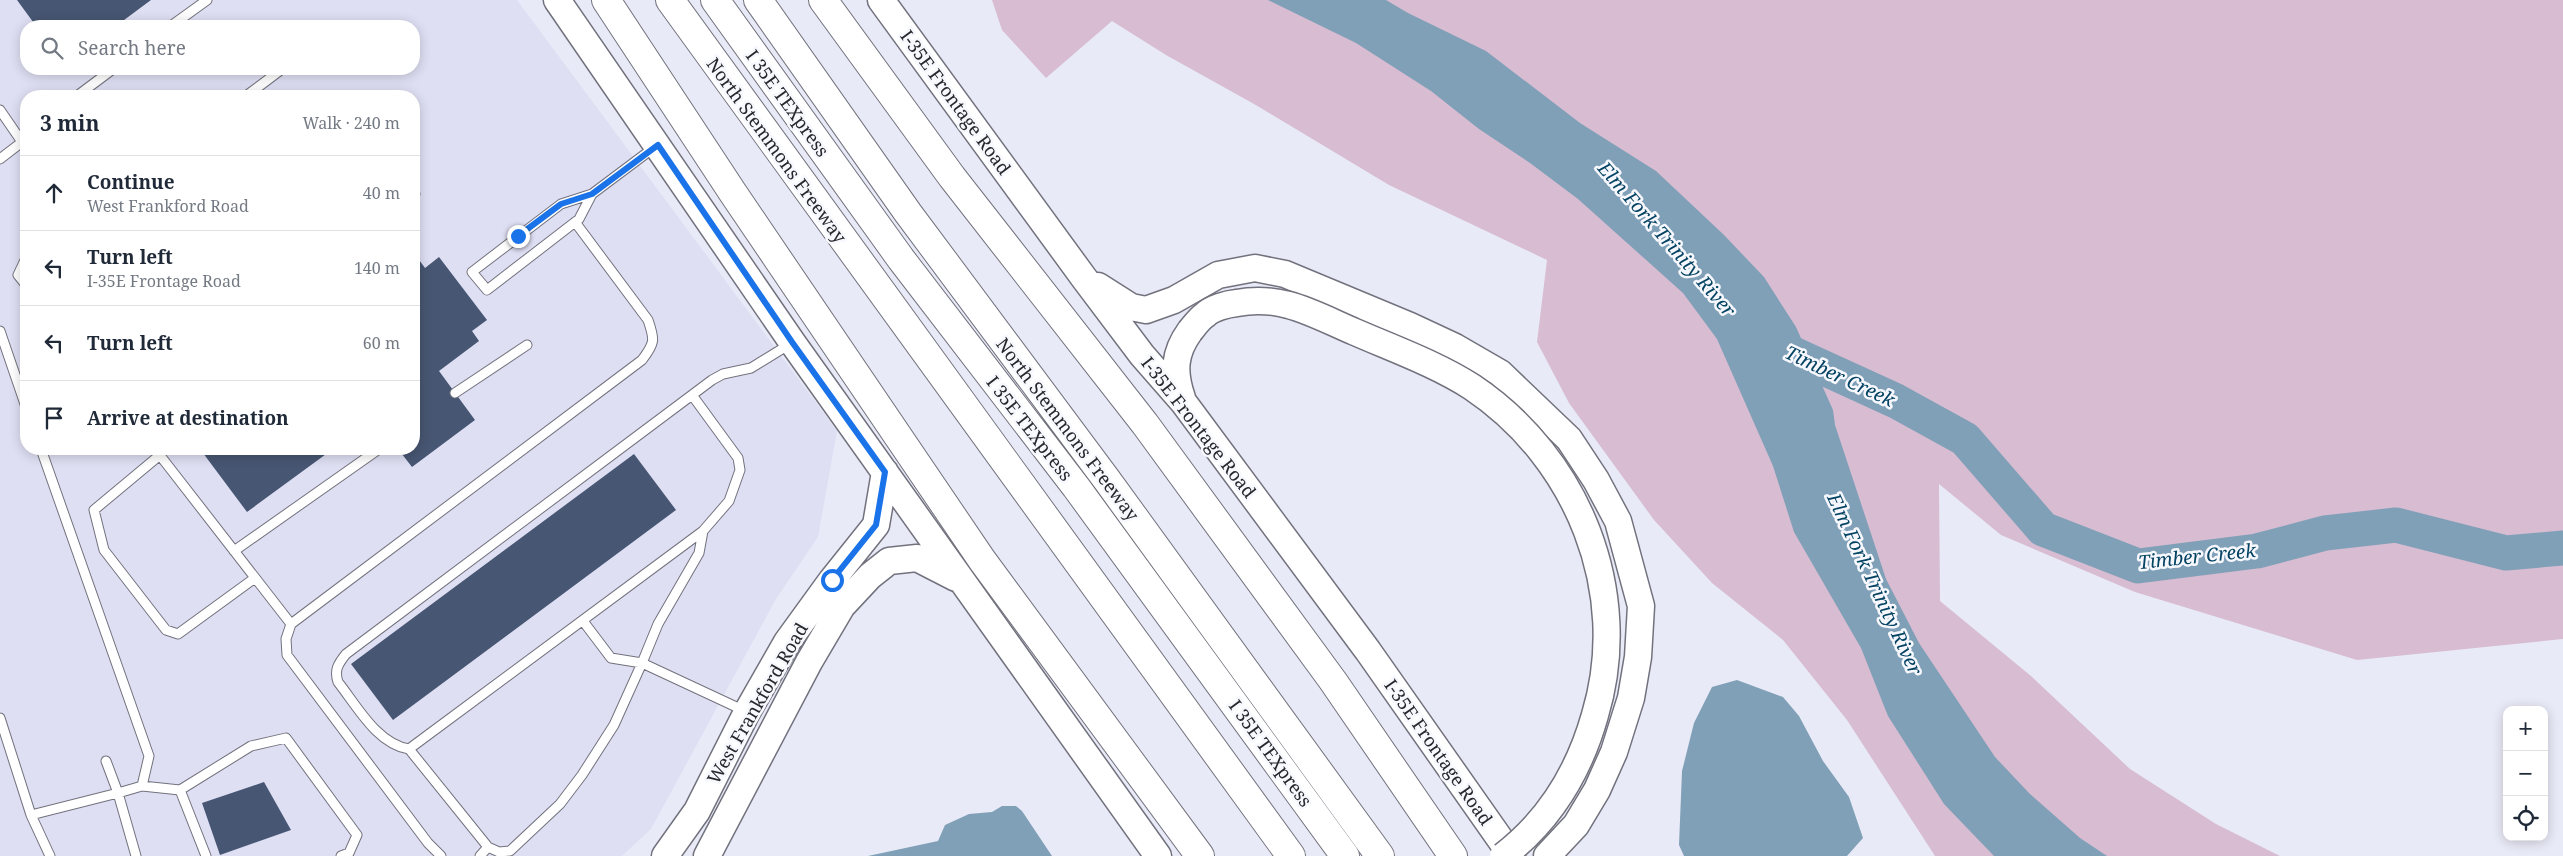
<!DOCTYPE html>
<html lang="en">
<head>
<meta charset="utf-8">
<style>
	:root { --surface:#fff; --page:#f6f6f7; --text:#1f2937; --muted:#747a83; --line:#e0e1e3 }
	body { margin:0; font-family:"Noto Serif",serif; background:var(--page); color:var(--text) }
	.controls { position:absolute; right:15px; bottom:15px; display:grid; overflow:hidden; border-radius:10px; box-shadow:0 2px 12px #0003 }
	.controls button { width:45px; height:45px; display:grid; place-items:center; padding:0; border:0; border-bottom:1px solid var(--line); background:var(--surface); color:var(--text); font:25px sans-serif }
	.stop { position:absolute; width:15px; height:15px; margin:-11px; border:4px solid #1a73e8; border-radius:50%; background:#fff }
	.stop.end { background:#1a73e8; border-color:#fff; box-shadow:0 1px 5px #0008 }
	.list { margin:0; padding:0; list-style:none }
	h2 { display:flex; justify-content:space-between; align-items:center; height:65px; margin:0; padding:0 20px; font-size:21px }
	h2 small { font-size:16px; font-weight:400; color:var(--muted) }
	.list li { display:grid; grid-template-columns:32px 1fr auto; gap:15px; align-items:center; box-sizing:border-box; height:75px; padding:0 20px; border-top:1px solid var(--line) }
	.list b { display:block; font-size:19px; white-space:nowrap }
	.list p { margin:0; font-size:16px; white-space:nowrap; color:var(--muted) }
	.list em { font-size:16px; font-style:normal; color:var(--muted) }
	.icon { flex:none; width:28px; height:28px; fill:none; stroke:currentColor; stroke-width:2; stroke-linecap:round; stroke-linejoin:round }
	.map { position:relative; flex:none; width:2563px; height:856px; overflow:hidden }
	.search { position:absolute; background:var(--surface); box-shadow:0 2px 12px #0003; left:20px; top:20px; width:400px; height:55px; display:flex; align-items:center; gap:12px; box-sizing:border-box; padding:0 18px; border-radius:20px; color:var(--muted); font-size:19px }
	.panel { position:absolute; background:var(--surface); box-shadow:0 2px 12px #0003; left:20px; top:90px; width:400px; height:365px; border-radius:20px }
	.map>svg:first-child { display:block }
	.built { fill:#dfdff4; fill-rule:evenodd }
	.green { fill:#d7bcd2 }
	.water { fill:#80a0b7 }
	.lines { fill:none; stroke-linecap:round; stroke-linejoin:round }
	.river { stroke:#80a0b7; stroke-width:35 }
	.building { fill:#475672 }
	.lane-casing { stroke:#72727e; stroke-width:11 }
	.secondary-casing { stroke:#72727e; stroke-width:29 }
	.highway-casing { stroke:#72727e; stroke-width:30 }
	.lane { stroke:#fff; stroke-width:9 }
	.secondary { stroke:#fff; stroke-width:26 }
	.highway { stroke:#fff; stroke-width:28 }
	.secondary-bridge-casing { stroke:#72727e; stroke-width:29; stroke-linecap:butt }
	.secondary-bridge { stroke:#fff; stroke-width:26 }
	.route { stroke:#1a73e8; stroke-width:6 }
	.labels { text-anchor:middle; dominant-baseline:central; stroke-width:5; stroke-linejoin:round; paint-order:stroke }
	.street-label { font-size:18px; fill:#27272c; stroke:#f7f8fd }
	.water-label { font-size:19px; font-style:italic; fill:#054363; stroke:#f7f8fd }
</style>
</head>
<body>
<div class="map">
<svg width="2563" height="856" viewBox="0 0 2563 856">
	<rect width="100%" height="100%" fill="#e9eaf7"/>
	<path class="built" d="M0,0H517L837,431L818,537L776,599L651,829L622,856H0ZM26,26H414V69H26ZM26,96H414V449H26Z"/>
	<path class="green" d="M992,0H2563V639L2357,660L2135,592L2001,535L1939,484L1940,601L2031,676L2130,769L2216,824L2280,856H1935L1847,720L1783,640L1712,583L1654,520L1569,403L1537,342L1547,260L1389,185L1254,104L1166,55L1112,21L1046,78L1002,30Z"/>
	<path class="water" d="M1268,0H1386L1408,13L1486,51L1580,123L1656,171L1724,235L1764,277L1796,327L1833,410L1835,425L1886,579L1919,643L1995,757L2030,794L2080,838L2107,856H1994L1944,804L1888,716L1861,648L1794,532L1773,466L1717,339L1683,293L1578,199L1530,163L1479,129L1431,91L1356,43Z
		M1737,680L1783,697L1799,716L1823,761L1849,797L1863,838L1847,856H1684L1679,845L1682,771L1694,723L1712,687Z
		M1016,806L1022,811L1052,856H868L938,841L945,825L969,814L992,812L1002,806Z"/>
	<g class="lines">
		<path class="river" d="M1769,343L1896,401L1965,439L2043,529L2138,566L2257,551L2325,533L2396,525L2506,553L2563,548"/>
	</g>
	<path class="building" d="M17,0H151L116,26H36Z
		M417,257L425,268L439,257L487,320L472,331L479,341L439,371L475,420L412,467L398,449H414V259Z
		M200,449H333L247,512Z
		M634,454L676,510L393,720L351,664Z
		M264,782L291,830L220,855L202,803Z"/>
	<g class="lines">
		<g class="lane-casing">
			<path id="lane" d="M171,26L207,0
				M77,96L113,69
				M246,96L282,69
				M0,110L22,142
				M0,159L26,139
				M592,194L579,219L487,290L472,272L561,204Z
				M592,194L656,146
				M414,195L415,194
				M26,258L18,275L26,285
				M0,331L26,407
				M455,393L527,345
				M41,449L149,756L142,786L118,793L136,856
				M155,449L291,624
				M160,455L94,510L104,550L166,630L178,634L255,578
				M234,551L379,449
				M583,621L611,658L642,663L658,624L699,553L703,531L729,501L740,470L738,458L692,395L712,380L723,374L751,368L790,344
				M0,718L31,815L50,856
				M409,749L703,531
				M142,786L180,790
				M31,815L118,793L106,761
				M488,847L409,749C377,744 357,706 338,682C334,670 338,664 346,654L692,395
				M206,856L180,790L251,746L286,738L357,835L349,853L341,856
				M441,856L428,843L287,655L286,639L291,624L642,360C655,343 655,340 648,320L575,222
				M480,856L488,847L499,852L510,851L560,804L582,775L614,725L642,663L745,711"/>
		</g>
		<g class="secondary-casing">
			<path id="secondary" d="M557,0L792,342L1158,856
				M881,0L1084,278L1142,355L1184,403L1368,651L1512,856
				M1098,286L1131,307L1146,310L1174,300L1218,275L1255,268L1285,274L1410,326L1455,347L1500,373L1569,439L1596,480L1618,521L1641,606L1638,657L1631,698L1614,752L1597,790L1576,825L1547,856
				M1182,398C1173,372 1174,353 1190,331
				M665,856L697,811L747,712L787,642L832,580L876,525L885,472
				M707,856L809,662L842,606L870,576L889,561L917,558L956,578"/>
		</g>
		<g class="highway-casing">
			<path id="highway" d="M606,0L733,193L982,560L1200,856
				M670,0L1291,856
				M715,0L901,259L1076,487L1345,856
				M758,0L908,213L1107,480L1380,856
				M823,0L952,177L1145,424L1333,681L1453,856"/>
		</g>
		<use href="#lane" class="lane"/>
		<use href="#secondary" class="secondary"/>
		<use href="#highway" class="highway"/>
		<g class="secondary-bridge-casing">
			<path id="secondary-bridge" d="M1190,331C1195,325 1199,319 1205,315C1212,308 1227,304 1237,303C1282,294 1315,315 1355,332C1394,349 1436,364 1472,387C1578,458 1632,592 1595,715C1579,772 1550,820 1503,856"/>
		</g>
		<use href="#secondary-bridge" class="secondary-bridge"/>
	</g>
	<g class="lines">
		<path class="route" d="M518,236L561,204L592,194L658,145L792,342L885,472L876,525L832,580"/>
	</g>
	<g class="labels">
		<g class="street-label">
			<text transform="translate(956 102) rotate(54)">I-35E Frontage Road</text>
			<text transform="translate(788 103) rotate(54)">I 35E TEXpress</text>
			<text transform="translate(777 150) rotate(54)">North Stemmons Freeway</text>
			<text transform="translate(1199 427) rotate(52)">I-35E Frontage Road</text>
			<text transform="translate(1030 428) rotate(52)">I 35E TEXpress</text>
			<text transform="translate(1068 429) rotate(53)">North Stemmons Freeway</text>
			<text transform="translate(757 703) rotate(-60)">West Frankford Road</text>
			<text transform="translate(1439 752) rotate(55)">I-35E Frontage Road</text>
			<text transform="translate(1271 753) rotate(54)">I 35E TEXpress</text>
		</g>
		<g class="water-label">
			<text transform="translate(1667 239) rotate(49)">Elm Fork Trinity River</text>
			<text transform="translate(1840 376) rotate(25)">Timber Creek</text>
			<text transform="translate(2197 556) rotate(-6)">Timber Creek</text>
			<text transform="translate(1875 584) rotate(65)">Elm Fork Trinity River</text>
		</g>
	</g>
</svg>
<div class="controls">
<button>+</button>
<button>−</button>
<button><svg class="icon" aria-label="locate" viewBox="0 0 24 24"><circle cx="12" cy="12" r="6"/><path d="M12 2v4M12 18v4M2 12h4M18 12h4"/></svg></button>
</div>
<div class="stop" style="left:832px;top:580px"></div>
<div class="stop end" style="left:518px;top:236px"></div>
<div class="search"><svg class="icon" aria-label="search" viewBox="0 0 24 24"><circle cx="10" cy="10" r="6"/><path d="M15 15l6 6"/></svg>Search here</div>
<section class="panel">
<h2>3 min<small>Walk · 240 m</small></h2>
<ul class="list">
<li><svg class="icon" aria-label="ahead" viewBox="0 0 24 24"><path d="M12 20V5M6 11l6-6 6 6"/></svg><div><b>Continue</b><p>West Frankford Road</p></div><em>40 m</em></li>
<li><svg class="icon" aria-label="left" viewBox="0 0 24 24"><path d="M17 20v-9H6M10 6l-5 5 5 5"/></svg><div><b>Turn left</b><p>I-35E Frontage Road</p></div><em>140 m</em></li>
<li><svg class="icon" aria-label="left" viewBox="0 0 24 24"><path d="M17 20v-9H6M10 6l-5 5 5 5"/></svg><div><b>Turn left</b></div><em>60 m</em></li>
<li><svg class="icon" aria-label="arrive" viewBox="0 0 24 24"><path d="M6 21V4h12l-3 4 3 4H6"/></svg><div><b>Arrive at destination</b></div></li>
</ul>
</section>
</div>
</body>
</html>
